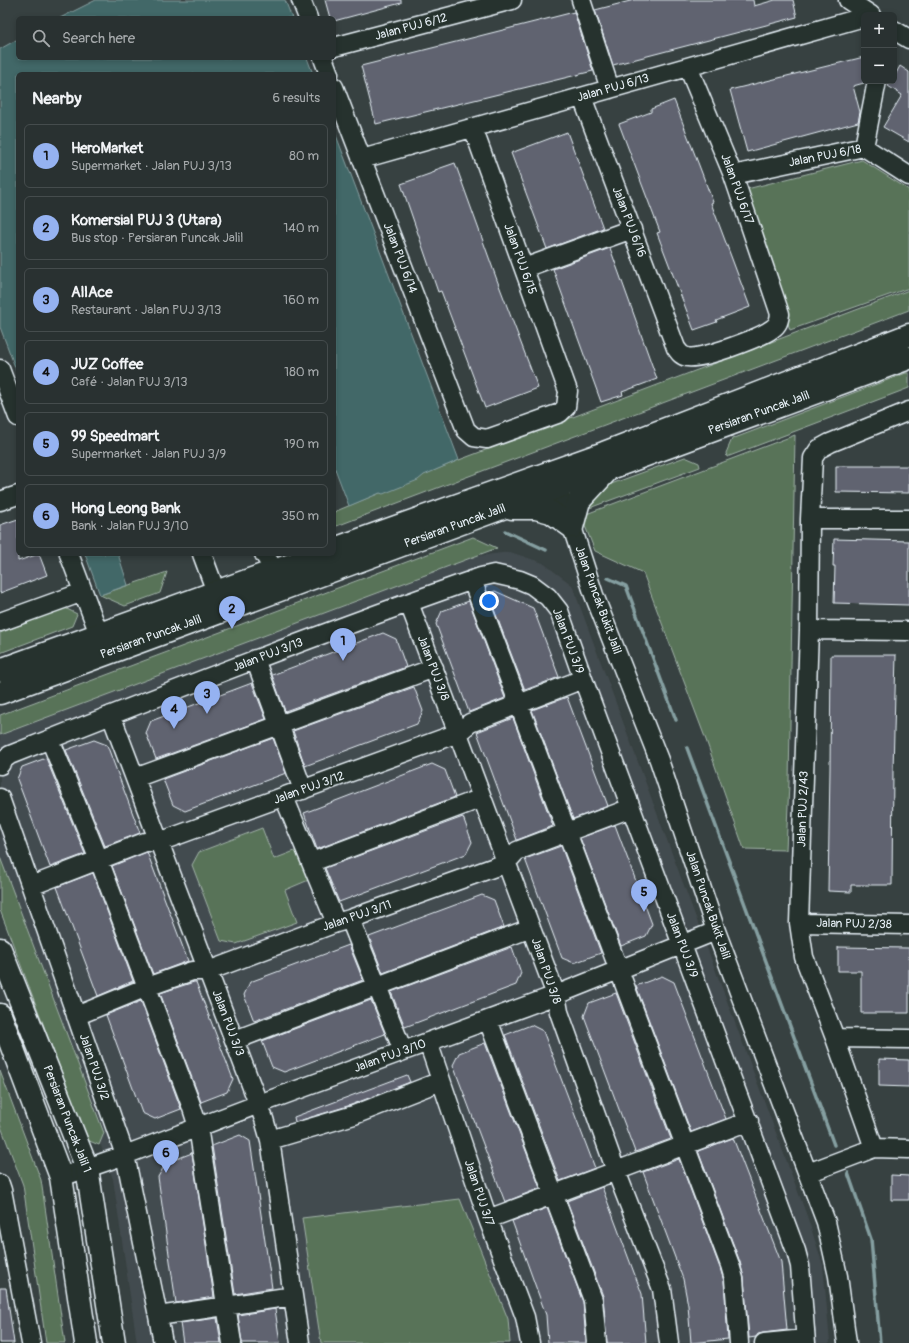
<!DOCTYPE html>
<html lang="en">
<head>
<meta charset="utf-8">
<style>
	:root { --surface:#293131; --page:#353d3d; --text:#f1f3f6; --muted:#a5a9ab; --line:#454c4d; --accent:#95b2f1 }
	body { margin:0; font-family:Pangolin,sans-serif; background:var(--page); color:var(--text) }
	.controls { position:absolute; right:12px; top:12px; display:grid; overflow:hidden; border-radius:6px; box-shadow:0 2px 6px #0003 }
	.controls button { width:36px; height:36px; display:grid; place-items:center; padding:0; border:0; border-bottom:1px solid var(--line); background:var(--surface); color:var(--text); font:20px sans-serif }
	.you { position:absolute; left:489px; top:601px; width:14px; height:14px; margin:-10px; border:3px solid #fff; border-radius:50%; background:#1a73e8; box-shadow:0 0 0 6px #1a73e833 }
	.badge { display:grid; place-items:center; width:26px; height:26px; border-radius:50%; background:var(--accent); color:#111; font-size:13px; font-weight:700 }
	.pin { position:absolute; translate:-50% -33px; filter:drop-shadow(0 1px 2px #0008) }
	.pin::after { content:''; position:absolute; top:21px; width:14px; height:12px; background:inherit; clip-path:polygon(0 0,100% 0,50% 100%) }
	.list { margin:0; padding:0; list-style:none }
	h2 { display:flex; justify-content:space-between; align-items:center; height:52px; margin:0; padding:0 16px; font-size:17px }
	h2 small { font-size:13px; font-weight:400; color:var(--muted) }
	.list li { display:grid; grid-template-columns:26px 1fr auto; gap:12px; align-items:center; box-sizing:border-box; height:64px; margin:0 8px 8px; padding:0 8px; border:1px solid var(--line); border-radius:6px }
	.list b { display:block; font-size:15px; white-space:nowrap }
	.list p { margin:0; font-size:13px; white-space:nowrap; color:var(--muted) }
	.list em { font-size:13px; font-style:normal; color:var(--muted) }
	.icon { flex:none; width:22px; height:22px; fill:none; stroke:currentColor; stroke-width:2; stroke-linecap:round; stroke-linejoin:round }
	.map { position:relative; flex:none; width:909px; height:1343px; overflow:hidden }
	.search { position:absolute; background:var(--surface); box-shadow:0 2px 6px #0003; left:16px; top:16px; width:320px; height:44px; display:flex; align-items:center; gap:10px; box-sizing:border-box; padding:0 14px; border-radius:6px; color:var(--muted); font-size:15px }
	.panel { position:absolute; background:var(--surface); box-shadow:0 2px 6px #0003; left:16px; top:72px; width:320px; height:484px; border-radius:6px }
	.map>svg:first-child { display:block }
	.built { fill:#434b4f }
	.green { fill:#597358; stroke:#a0b2a8 }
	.water { fill:#436867; stroke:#859fa1 }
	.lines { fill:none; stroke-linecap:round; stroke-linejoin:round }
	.stream { stroke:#859fa1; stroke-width:3.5 }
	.building { fill:#606370; stroke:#e8f1f8 }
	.minor-casing { stroke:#e8f1f8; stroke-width:21 }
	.major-casing { stroke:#e8f1f8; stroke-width:25 }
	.minor { stroke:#26332d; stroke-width:18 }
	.major { stroke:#26332d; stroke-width:22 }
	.labels { text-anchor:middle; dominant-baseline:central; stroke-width:3.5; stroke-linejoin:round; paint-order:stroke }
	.street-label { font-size:12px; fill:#e8f1f8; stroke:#26332d }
</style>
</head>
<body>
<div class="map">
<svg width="909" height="1343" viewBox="0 0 909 1343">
	<rect width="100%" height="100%" fill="#374141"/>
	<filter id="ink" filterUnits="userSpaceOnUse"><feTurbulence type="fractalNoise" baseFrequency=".025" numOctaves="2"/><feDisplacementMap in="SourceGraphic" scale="8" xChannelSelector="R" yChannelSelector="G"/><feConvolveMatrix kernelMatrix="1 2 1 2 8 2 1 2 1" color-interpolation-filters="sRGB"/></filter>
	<g filter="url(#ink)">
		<path class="built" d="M510,552L543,563L572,585L807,1216L823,1265L830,1343H137L113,1179L0,866V732L462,558Z"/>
		<path class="green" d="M862,160L909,190V288L790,330L747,189Z
			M909,290V310L334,527V512L459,460Z
			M906,373H909V388L727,457L726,453L732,439Z
			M795,435L789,783L786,850L744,849L706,740L643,573L595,551L581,516Z
			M685,457L699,463L700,467L584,510L592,491Z
			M473,537L497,548L0,735V715Z
			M167,572L160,593L125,606L100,595Z
			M65,608L77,614L72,626L0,653V633Z
			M262,828L274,859L300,849L311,879L285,890L297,922L236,944L221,941L192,865L199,852Z
			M0,857L104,1133L99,1145L87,1140L0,910Z
			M0,1071L41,1180L65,1343H46L23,1185L0,1124Z
			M460,1199L508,1319L510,1343H321L302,1218Z"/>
		<path class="water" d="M96,0H285L292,18H60Z
			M18,39V58H307L313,74H18V375L0,327V49Z
			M334,130L459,460L424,475L418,480L383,494L380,493L349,506L334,466Z
			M85,554H118L128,585L100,595Z"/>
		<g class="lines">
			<path class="stream" d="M505,531L546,550
				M608,578L626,586L676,720
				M687,748L834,1145
				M848,1173L871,1239L880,1343"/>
		</g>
		<path class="building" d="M325,0H401V3L334,21V18H330Z
			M634,0H753L754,6L775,0H793L797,17L613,65L595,10Z
			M574,12L593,71L376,124L361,66Z
			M864,57V83L853,86L860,112L858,122L747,152L730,90Z
			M900,66L909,72V142L883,127L902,95L888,86L891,81H894V77Z
			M674,100L713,202L711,203L750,307L716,320L717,322L694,330L657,233L660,232L619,124L651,112V109Z
			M567,132L603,228L547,249L511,153Z
			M455,163L497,280L538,388L485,408L441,291L438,292L401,184L435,172V170Z
			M610,248L657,379L622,392L623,395L601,402L553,269Z
			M836,466H909V493L836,492Z
			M18,519V561L39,554L47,575L0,593V525Z
			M834,539L909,541V605L834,603L835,566H833Z
			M495,591L533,608L559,677L525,690L488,594Z
			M469,601L505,698L469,712L436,624L442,611Z
			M383,633L396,639L406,667L285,711L272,675Z
			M831,655H896L893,770L892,885H851V892L828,891L830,769Z
			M252,683L266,719L156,759L146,733L151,721Z
			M414,687L423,711L417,724L305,766L293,731Z
			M567,697L608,806L573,819L532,710Z
			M513,718L553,826L517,840L477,732Z
			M273,738L286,773L185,811L173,805L163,779Z
			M94,740L107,745L140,833L105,846L66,750Z
			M46,758L85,854L50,867L17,779L22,767Z
			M432,764L445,770L455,797L317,849L304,813Z
			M463,817L472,842L466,854L339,902L325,868Z
			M615,825L652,924L646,936L621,946L580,838Z
			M561,846L601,953L574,963L562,958L525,859Z
			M147,852L188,961L153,974L112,866Z
			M93,873L133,981L98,996L57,887Z
			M482,895L494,900L504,927L383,973L369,937Z
			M349,945L363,980L254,1021L244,995L250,982Z
			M512,947L521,973L516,985L405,1027L391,992Z
			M838,947L909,948V1013H861V971H838Z
			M662,976L674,982L726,1119L691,1132L636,986Z
			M194,982H196L233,1079L227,1092L201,1102L160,993Z
			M616,993L671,1139L635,1152L584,1016L589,1003Z
			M371,1000L385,1034L284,1072L272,1067L262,1041Z
			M141,1001L181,1109L155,1119L142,1113L106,1015Z
			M531,1025L543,1031L595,1168L560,1181L505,1035Z
			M485,1043L540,1188L505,1202L453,1065L459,1053Z
			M879,1059L909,1060V1087L879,1086Z
			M407,1075L410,1082L351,1105L295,1122L294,1117Z
			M240,1135L250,1141L272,1288L235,1294L212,1146Z
			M733,1138L781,1262L787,1330L763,1333L758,1334L756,1337L749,1338L744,1278L740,1262L698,1151Z
			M192,1153L214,1297L176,1303L158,1177L166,1163Z
			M679,1159L720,1268L724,1281L728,1339L691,1343L688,1305L683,1279L643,1172Z
			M891,1175L909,1176V1200H891Z
			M602,1187L642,1294L646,1343H607L603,1296L567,1201Z
			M547,1208L583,1302L586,1343H548L546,1315L512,1221Z
			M0,1288H6L14,1343H0Z
			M275,1309L280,1343H242L238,1315Z
			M217,1318L221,1343H183L180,1323Z"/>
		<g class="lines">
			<g class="minor-casing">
				<path id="minor" d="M301,0L308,18
					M581,0L610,89
					M848,0L871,15
					M894,30L909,39
					M334,47L512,0
					M323,58L329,74
					M334,87L466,430L474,437L487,439L560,413L566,407L568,391L473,128
					M582,97L676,348C679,352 681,356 687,357C701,360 760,338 772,329C778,325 779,321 780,314L733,175L688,67
					M864,147L877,81
					M362,159L864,17
					M733,175L864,147L909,176
					M524,268L632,229
					M0,369L18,417
					M553,476L572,527L594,595L659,760L716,931L826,1222L838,1276L847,1343
					M0,501L18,495
					M810,519H909
					M69,554L99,634
					M202,554L216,592
					M264,554L275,571
					M472,580L730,1265L734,1279L739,1343
					M409,603L556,995L559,1012L616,1171L662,1289L669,1343
					M0,622L83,592
					M809,630L909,631
					M255,659L303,790
					M111,715L264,1119L270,1140L300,1343
					M50,739L99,860L191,1105L198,1127L232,1343
					M0,765L3,760L10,755C166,693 323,632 481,577L494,574L520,580L532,585L548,597L559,611L583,679L796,1251L800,1266L806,1343
					M135,778L434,668
					M284,797L336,923
					M0,798L125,1155L158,1316L163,1343
					M312,862L482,798
					M31,886L145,842H159L458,733L470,723L583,679
					M350,919L403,1051
					M799,923L909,925
					M76,1016L147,987L192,971H208L336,923L350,919L506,863L517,851L631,808
					M488,1020L593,1300L597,1343
					M835,1038L909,1039
					M235,1040L531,928
					M428,1042L488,1219L525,1317L530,1343
					M270,1140L354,1115L441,1081
					M874,1148L835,1038L804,957L799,923L809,630L810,519L813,458L819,449L830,443L909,411
					M808,1173L874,1148L909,1149
					M61,1177L125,1155L259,1104L556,995L716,931
					M0,1184L2,1190L31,1343
					M488,1219L749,1121
					M158,1316L293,1296
					M764,1343L805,1339"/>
			</g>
			<g class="major-casing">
				<path id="major" d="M512,508H536L551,512L572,527L579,501L606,472
					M334,549L604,453L909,335
					M0,670L321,554
					M0,693L909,358
					M0,949L87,1168L114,1343
					M0,1015L61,1177L86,1343"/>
			</g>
			<use href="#minor" class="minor"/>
			<use href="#major" class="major"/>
		</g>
	</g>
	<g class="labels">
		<g class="street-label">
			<text transform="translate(411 27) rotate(-15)">Jalan PUJ 6/12</text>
			<text transform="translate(613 88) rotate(-16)">Jalan PUJ 6/13</text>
			<text transform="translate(825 156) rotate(-11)">Jalan PUJ 6/18</text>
			<text transform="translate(737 189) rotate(70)">Jalan PUJ 6/17</text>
			<text transform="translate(629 222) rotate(69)">Jalan PUJ 6/16</text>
			<text transform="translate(400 258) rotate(69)">Jalan PUJ 6/14</text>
			<text transform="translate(520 259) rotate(70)">Jalan PUJ 6/15</text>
			<text transform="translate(759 413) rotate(-20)">Persiaran Puncak Jalil</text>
			<text transform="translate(455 526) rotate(-20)">Persiaran Puncak Jalil</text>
			<text transform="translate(598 600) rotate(70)">Jalan Puncak Bukit Jalil</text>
			<text transform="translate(151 637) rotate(-20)">Persiaran Puncak Jalil</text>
			<text transform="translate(568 641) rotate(69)">Jalan PUJ 3/9</text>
			<text transform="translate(268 655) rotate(-21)">Jalan PUJ 3/13</text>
			<text transform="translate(433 668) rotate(69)">Jalan PUJ 3/8</text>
			<text transform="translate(309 788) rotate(-20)">Jalan PUJ 3/12</text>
			<text transform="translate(803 809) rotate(-88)">Jalan PUJ 2/43</text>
			<text transform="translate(708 905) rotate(71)">Jalan Puncak Bukit Jalil</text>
			<text transform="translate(357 916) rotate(-19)">Jalan PUJ 3/11</text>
			<text transform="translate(854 924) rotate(1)">Jalan PUJ 2/38</text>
			<text transform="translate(682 945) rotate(69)">Jalan PUJ 3/9</text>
			<text transform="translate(546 971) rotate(71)">Jalan PUJ 3/8</text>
			<text transform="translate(228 1023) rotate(69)">Jalan PUJ 3/3</text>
			<text transform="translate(390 1056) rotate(-20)">Jalan PUJ 3/10</text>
			<text transform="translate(94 1067) rotate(71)">Jalan PUJ 3/2</text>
			<text transform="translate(67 1119) rotate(69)">Persiaran Puncak Jalil 1</text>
			<text transform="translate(479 1193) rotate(71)">Jalan PUJ 3/7</text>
		</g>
	</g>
</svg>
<div class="controls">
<button>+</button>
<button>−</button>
</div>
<div class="you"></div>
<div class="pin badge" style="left:343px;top:661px">1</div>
<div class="pin badge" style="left:232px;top:629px">2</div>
<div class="pin badge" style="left:207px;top:714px">3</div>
<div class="pin badge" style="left:174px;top:729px">4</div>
<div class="pin badge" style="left:644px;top:912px">5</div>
<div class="pin badge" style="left:166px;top:1173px">6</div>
<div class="search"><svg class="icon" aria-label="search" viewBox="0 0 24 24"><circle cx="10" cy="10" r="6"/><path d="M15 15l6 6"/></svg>Search here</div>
<section class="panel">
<h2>Nearby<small>6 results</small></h2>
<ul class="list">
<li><span class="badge">1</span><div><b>HeroMarket</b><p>Supermarket · Jalan PUJ 3/13</p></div><em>80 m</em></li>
<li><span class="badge">2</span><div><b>Komersial PUJ 3 (Utara)</b><p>Bus stop · Persiaran Puncak Jalil</p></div><em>140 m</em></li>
<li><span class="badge">3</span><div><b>AllAce</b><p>Restaurant · Jalan PUJ 3/13</p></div><em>160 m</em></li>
<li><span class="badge">4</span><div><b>JUZ Coffee</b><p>Café · Jalan PUJ 3/13</p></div><em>180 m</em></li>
<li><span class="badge">5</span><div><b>99 Speedmart</b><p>Supermarket · Jalan PUJ 3/9</p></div><em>190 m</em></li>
<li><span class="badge">6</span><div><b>Hong Leong Bank</b><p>Bank · Jalan PUJ 3/10</p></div><em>350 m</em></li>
</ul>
</section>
</div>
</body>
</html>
